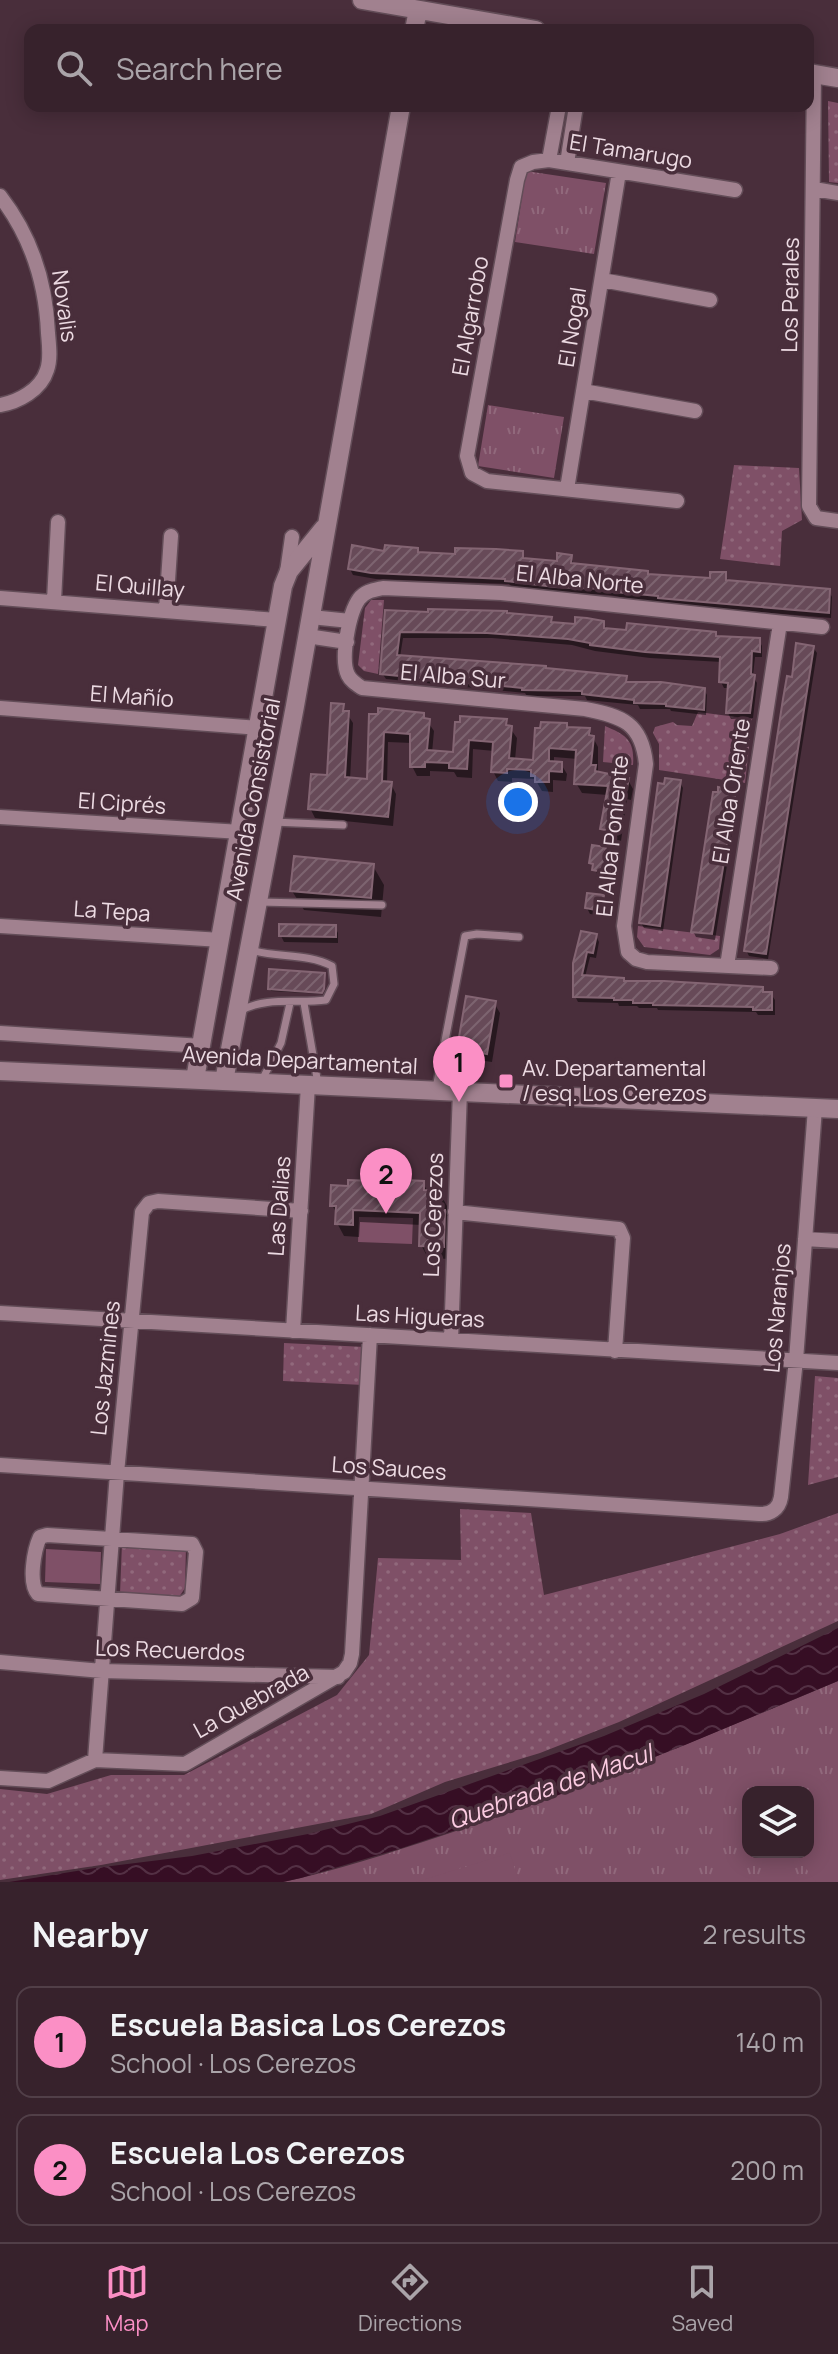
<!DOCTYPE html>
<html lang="en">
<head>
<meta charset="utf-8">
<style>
	:root { --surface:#37222c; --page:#422f38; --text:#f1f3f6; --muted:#aaa4a9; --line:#513f48; --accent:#fb8fc5 }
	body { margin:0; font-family:Manrope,sans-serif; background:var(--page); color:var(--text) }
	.controls { position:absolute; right:24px; bottom:24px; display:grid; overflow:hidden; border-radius:16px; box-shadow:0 4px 20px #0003 }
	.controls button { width:72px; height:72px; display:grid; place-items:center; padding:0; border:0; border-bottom:2px solid var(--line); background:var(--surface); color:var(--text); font:40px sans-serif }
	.you { position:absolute; left:518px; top:802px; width:28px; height:28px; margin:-20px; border:6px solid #fff; border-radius:50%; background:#1a73e8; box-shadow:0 0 0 12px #1a73e833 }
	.badge { display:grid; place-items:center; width:52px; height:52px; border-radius:50%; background:var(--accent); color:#111; font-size:26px; font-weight:700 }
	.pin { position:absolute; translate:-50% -66px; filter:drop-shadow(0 2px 4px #0008) }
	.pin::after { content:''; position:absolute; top:42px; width:28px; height:24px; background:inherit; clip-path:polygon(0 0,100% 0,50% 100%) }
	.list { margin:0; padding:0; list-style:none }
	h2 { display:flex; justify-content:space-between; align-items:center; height:104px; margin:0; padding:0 32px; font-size:34px }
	h2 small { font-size:26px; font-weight:400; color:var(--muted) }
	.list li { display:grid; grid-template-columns:52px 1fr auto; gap:24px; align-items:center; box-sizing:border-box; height:112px; margin:0 16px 16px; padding:0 16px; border:2px solid var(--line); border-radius:16px }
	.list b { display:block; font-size:30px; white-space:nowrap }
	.list p { margin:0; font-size:26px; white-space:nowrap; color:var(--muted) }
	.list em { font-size:26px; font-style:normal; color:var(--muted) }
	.icon { flex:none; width:44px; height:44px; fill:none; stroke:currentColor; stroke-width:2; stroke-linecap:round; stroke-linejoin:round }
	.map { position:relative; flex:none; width:838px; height:1882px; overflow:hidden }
	.search { position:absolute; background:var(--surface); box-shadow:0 4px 20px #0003; left:24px; right:24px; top:24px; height:88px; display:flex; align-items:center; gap:20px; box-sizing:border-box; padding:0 28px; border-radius:16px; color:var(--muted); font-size:30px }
	.sheet { height:360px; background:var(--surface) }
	nav { display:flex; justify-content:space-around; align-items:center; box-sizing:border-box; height:112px; border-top:2px solid var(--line); background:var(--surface); font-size:22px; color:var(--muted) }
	nav a { display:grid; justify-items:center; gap:4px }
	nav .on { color:var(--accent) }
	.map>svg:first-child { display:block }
	.grass { fill:url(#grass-dots) }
	.park { fill:url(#park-tufts); fill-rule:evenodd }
	.pitch { fill:#7f5067 }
	.water { fill:url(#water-waves) }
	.shadow { fill:#0007 }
	.building { fill:url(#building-hatch); stroke:#846573; stroke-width:2 }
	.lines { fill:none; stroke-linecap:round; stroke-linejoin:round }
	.service-casing { stroke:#634d58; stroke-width:10 }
	.minor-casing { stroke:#634d58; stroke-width:17 }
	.tertiary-casing { stroke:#634d58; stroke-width:21 }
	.service { stroke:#a1818f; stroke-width:7 }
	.minor { stroke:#a1818f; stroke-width:14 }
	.tertiary { stroke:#a1818f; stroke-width:18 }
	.poi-dot { fill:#fb8fc5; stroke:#492e3b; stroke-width:3 }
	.labels { text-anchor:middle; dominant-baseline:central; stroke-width:7; stroke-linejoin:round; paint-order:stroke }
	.street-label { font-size:22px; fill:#ecdae2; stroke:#492e3b }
	.poi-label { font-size:22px; fill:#ecdae2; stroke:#492e3b; text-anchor:start }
	.water-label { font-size:24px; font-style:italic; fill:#fbcbe1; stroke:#492e3b }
</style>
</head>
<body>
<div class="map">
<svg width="838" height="1882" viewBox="0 0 838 1882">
	<defs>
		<pattern id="grass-dots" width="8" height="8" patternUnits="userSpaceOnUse" patternTransform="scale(2)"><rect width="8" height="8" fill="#7f5067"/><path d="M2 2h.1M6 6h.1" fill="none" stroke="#91697c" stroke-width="1.8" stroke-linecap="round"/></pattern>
		<pattern id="park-tufts" width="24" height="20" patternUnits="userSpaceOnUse" patternTransform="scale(2)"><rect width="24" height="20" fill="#7f5067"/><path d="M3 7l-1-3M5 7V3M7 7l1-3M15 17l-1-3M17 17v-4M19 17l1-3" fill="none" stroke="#91697c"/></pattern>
		<pattern id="water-waves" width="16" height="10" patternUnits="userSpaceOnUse" patternTransform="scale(2)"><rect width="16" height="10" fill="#360e24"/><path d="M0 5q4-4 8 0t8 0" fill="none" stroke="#533044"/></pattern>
		<pattern id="building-hatch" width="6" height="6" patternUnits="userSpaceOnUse" patternTransform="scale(2)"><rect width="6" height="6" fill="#674a58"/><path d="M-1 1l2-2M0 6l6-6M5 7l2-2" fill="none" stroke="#7d6470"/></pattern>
	</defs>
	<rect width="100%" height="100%" fill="#492e3b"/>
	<path class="grass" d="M828,101L838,103V183L829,182Z
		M734,465L799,468L802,520L782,531L780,566L720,559Z
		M371,600H384L378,674L364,671L358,665L365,608Z
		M698,712L752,719L745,783L659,770V744L653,733L655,727L673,722L677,725L692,726Z
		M605,726C626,735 635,740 633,765L603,762Z
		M638,926L720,936L719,949L710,955L644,947L637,937Z
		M284,1343L365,1347L363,1385L283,1381Z
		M815,1376L838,1378V1477L808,1485Z
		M460,1509L531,1513L544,1595L780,1534L838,1513V1621L619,1722L540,1753L445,1782L371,1814L101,1865L0,1880V1789L47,1794L111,1775H184L337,1695L369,1655L378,1558L461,1560Z
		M122,1543L186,1546L185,1588L179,1597L120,1594Z"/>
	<path class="park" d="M526,171L606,183L594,254L515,242Z
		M488,405L564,417L554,478L478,466Z
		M838,1681V1882H283C336,1871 389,1853 441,1836C576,1792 707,1736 838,1681ZM748,1792H808V1852H748Z"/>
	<path class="pitch" d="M359,1217L413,1218L412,1244L358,1242Z
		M46,1549L101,1552L100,1584L45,1582Z
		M838,1773V1882H816L794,1852H808V1795Z
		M510,1853L519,1882H416Z"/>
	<path class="water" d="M838,1628V1681L685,1745L551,1798L402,1848L301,1878L283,1882H9L95,1868L192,1856L308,1834L380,1816L604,1736L704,1694Z"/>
	<path class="shadow" d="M417,550L419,554L457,556L522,553L526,560L558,564L571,556L574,565L648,576L712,580L725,574L728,580L829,591L832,597L831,618L663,604L609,595L559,592L511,586L509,584L376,579L353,575L350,569L386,554Z
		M387,612L550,618L554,624L576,626L603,623L607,629L759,640L762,646V657H755L753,676L757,683L753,718L731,719L728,713L730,688H724L721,682L722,662L650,658L595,651L572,645L492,638H403L400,657L626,678L629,684L704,689L707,695L706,715L671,711L670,709H640L638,705L587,700L585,696H527L525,693L386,679L382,673Z
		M813,647L817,653L768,959L749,956L746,950L794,679Z
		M342,706L353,723L350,780L369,782L371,716L423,715L434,731L432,753L454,754L457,724L505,721L517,738L515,760L535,762L566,725L568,729L589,730L598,747V773L628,780L633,789L631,800L627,799L621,841L608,838L603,828L608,795L582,793L576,783L578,759L554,757V763L561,764L567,774L566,781L553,780V792L542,791L535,779L512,778V782L498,781L493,771L494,751L473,749L472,778L457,777L454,772L430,771V776H417L412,766V743L388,742L387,783L391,784L396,794L393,826L315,818L310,808L329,778Z
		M680,782L683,788L663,931L644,928L641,923Z
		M728,791L737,803L715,940L696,937L693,931Z
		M605,849L614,863L612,878L598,876L592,862Z
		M373,866L384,885L381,917L304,910L292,891Z
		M603,897L606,903L604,916L590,914L587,908Z
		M335,927L338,933V943L284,942L281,936Z
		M596,936L599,942L596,958L590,957L585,977L625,983L762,989L765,994H771L775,1000V1015H758L756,1012L658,1010L657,1008H639L637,1006H619L618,1003L578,1002L575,996V963Z
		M324,975L323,994L271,991L270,989Z
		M494,1003L500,1013L492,1062L465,1058L459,1048Z
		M371,1183L374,1189L407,1191L423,1183L428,1192L440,1193L447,1206V1216L452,1225L450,1259L428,1258L421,1245L422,1225L360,1222L359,1237L344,1236L337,1223V1214L332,1205L350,1188Z"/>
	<path class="building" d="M352,545L384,551L385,545L418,548V552L455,554V548L496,549L523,551V558L557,561V553L572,555L571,563L648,571V574L710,578V572H726V580L830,589L829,613L658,598V596L605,591V589L555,587L505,581V579L371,573L348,569Z
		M428,609L507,611V613L552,617L551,622L575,624V617L587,618L604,621V628L626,630L627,623L716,632V636L760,638V652L752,651L751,674L755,675L750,713H726L728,683L719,682L720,657L645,652L590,645V643L568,639L487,633L400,632L397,655L546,666V668L627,676L626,682H661L705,688L704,710L666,706V704L634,703V700L582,694V691L522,690V688L380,674L385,610L428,612Z
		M796,643L814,646L766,954L744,951L783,699L787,676L792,677Z
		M331,703L344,704L343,711H349L345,777L367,779L369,714H378V708L424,713V718L430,719L427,750L453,752L455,722H460V716L507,719L506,725L512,726L509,758L533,760L535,728H540L541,722L567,723V727L590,728L589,735L594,736L591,765H596L595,771L629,778L626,792L622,791L616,832L600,829L608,786L574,784L576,750L549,748V761L562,762V772L549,771V782H535V776H531V770L507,769V773L491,772L493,742L469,740L467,769L449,768V763L425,762V767H410V734L384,732L382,781L392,782L388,817L308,809L311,774L327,775Z
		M665,778L681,780L660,926L639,923L658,783L664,784Z
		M718,787L729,789V795L735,796L712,934L691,932L713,792H718Z
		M592,845L606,847L604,854L612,855L609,873L592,870L593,864L589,863Z
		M294,856L374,864L371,898L290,891Z
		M587,893L604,895L602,911L585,908Z
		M279,924L336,925V937L279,936Z
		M581,931L597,934L593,953L587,952L582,975L624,978V981H664L763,987V992H772V1010H753V1007L653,1005V1003H633V1000H614V998L573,997V963Z
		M269,969L325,973L324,989L322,993L268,989Z
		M466,996L496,1001L487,1054L457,1049Z
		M348,1180L372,1181V1187L405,1189L406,1180L424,1181V1190L441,1191L440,1210H445L444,1247L419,1246L420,1213L353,1210V1225L335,1224L336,1206H330L331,1185L348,1186Z"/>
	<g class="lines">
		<g class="service-casing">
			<path id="service" d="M273,822L343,825
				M260,902L382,905
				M304,1003L318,1084
				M240,1011C266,996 298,1004 326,1000L334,984L332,966C307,953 278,958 251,950
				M261,1082L281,1043L290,1003
				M436,1088L465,936L477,934L519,937"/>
		</g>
		<g class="minor-casing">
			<path id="minor" d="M814,74L809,506L816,518L838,521
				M549,160L559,106
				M567,163L576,106
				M814,189L838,193
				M0,196C31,236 46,283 48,333C49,345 51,359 47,370C41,390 18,402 0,405
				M602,280L710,300
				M583,391L695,411
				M567,489L619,172
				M677,501L487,481L472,473L467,456L517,180L521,167L533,162L549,160L735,190
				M287,572L292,537
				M0,598L277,620
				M54,601L58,522
				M166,610L171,536
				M311,617L350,621
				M307,636L347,642
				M0,708L260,728
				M0,817L241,832
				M0,926L221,940
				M727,966L780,623
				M771,968L647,962L636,959L628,952L624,926L646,764C642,723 622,716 585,709L362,688C356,684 351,681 348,675C340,659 349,613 359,599C365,591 374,590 383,588L501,593L822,627
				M0,1033L202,1046
				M455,1212L619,1229L623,1238L615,1351
				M805,1239L838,1241
				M0,1313L838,1363
				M293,1331L308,1085
				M451,1340L460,1091
				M0,1465L759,1514C770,1515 779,1509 781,1497L796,1360L815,1108
				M47,1535L192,1544L196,1552L192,1598L182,1604L38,1594C28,1583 34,1550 40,1537Z
				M0,1662L102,1671L338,1677
				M95,1760L117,1473L142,1212L149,1203L158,1201L301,1211
				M0,1778L48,1781L95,1760L185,1764L344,1672L350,1663L352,1654L370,1335"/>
		</g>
		<g class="tertiary-casing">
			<path id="tertiary" d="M362,0L536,30
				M414,30L418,10
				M808,73L838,78
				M0,1071L838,1109
				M195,1079L283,586L289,571L324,528
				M224,1081L295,706L401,106"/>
		</g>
		<use href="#service" class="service"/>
		<use href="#minor" class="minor"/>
		<use href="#tertiary" class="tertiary"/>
	</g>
	<rect class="poi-dot" x="498" y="1073" width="16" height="16" rx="4"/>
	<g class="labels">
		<g class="street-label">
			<text transform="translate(631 151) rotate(9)">El Tamarugo</text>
			<text transform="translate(790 295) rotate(-89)">Los Perales</text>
			<text transform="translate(65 306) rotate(82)">Novalis</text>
			<text transform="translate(470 316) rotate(-80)">El Algarrobo</text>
			<text transform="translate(572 327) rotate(-81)">El Nogal</text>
			<text transform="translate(580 579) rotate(6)">El Alba Norte</text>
			<text transform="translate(140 586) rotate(5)">El Quillay</text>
			<text transform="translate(453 676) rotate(5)">El Alba Sur</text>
			<text transform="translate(132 696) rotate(4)">El Mañío</text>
			<text transform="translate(731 791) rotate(-81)">El Alba Oriente</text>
			<text transform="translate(253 799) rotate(-79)">Avenida Consistorial</text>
			<text transform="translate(122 803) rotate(4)">El Ciprés</text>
			<text transform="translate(612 836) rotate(-84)">El Alba Poniente</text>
			<text transform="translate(112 911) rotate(4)">La Tepa</text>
			<text transform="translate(300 1060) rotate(3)">Avenida Departamental</text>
			<text transform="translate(279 1206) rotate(-86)">Las Dalias</text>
			<text transform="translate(433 1215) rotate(-88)">Los Cerezos</text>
			<text transform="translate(777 1308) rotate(-85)">Los Naranjos</text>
			<text transform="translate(420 1316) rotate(3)">Las Higueras</text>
			<text transform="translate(105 1368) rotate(-84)">Los Jazmines</text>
			<text transform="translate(389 1468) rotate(4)">Los Sauces</text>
			<text transform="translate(170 1650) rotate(2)">Los Recuerdos</text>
			<text transform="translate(251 1701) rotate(-29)">La Quebrada</text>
		</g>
		<g class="poi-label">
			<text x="522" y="1068">Av. Departamental<tspan x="522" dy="25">/ esq. Los Cerezos</tspan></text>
		</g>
		<g class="water-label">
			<text transform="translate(550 1786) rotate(-19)">Quebrada de Macul</text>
		</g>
	</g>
</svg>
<div class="controls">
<button><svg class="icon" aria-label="layers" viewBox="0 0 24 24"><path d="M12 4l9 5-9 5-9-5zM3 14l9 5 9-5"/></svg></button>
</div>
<div class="you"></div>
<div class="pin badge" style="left:459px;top:1102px">1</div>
<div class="pin badge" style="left:386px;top:1214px">2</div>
<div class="search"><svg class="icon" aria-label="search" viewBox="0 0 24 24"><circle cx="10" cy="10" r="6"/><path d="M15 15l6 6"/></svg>Search here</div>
</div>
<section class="sheet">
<h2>Nearby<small>2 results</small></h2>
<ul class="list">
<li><span class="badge">1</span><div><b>Escuela Basica Los Cerezos</b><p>School · Los Cerezos</p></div><em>140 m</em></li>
<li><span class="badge">2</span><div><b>Escuela Los Cerezos</b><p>School · Los Cerezos</p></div><em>200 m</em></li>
</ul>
</section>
<nav>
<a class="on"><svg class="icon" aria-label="map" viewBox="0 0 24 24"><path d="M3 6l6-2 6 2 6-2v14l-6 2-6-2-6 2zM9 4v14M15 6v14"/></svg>Map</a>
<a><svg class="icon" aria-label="directions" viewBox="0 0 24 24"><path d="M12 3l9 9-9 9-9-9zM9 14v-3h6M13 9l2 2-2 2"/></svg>Directions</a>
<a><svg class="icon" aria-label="saved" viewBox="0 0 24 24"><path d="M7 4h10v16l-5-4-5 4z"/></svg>Saved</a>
</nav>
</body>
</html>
